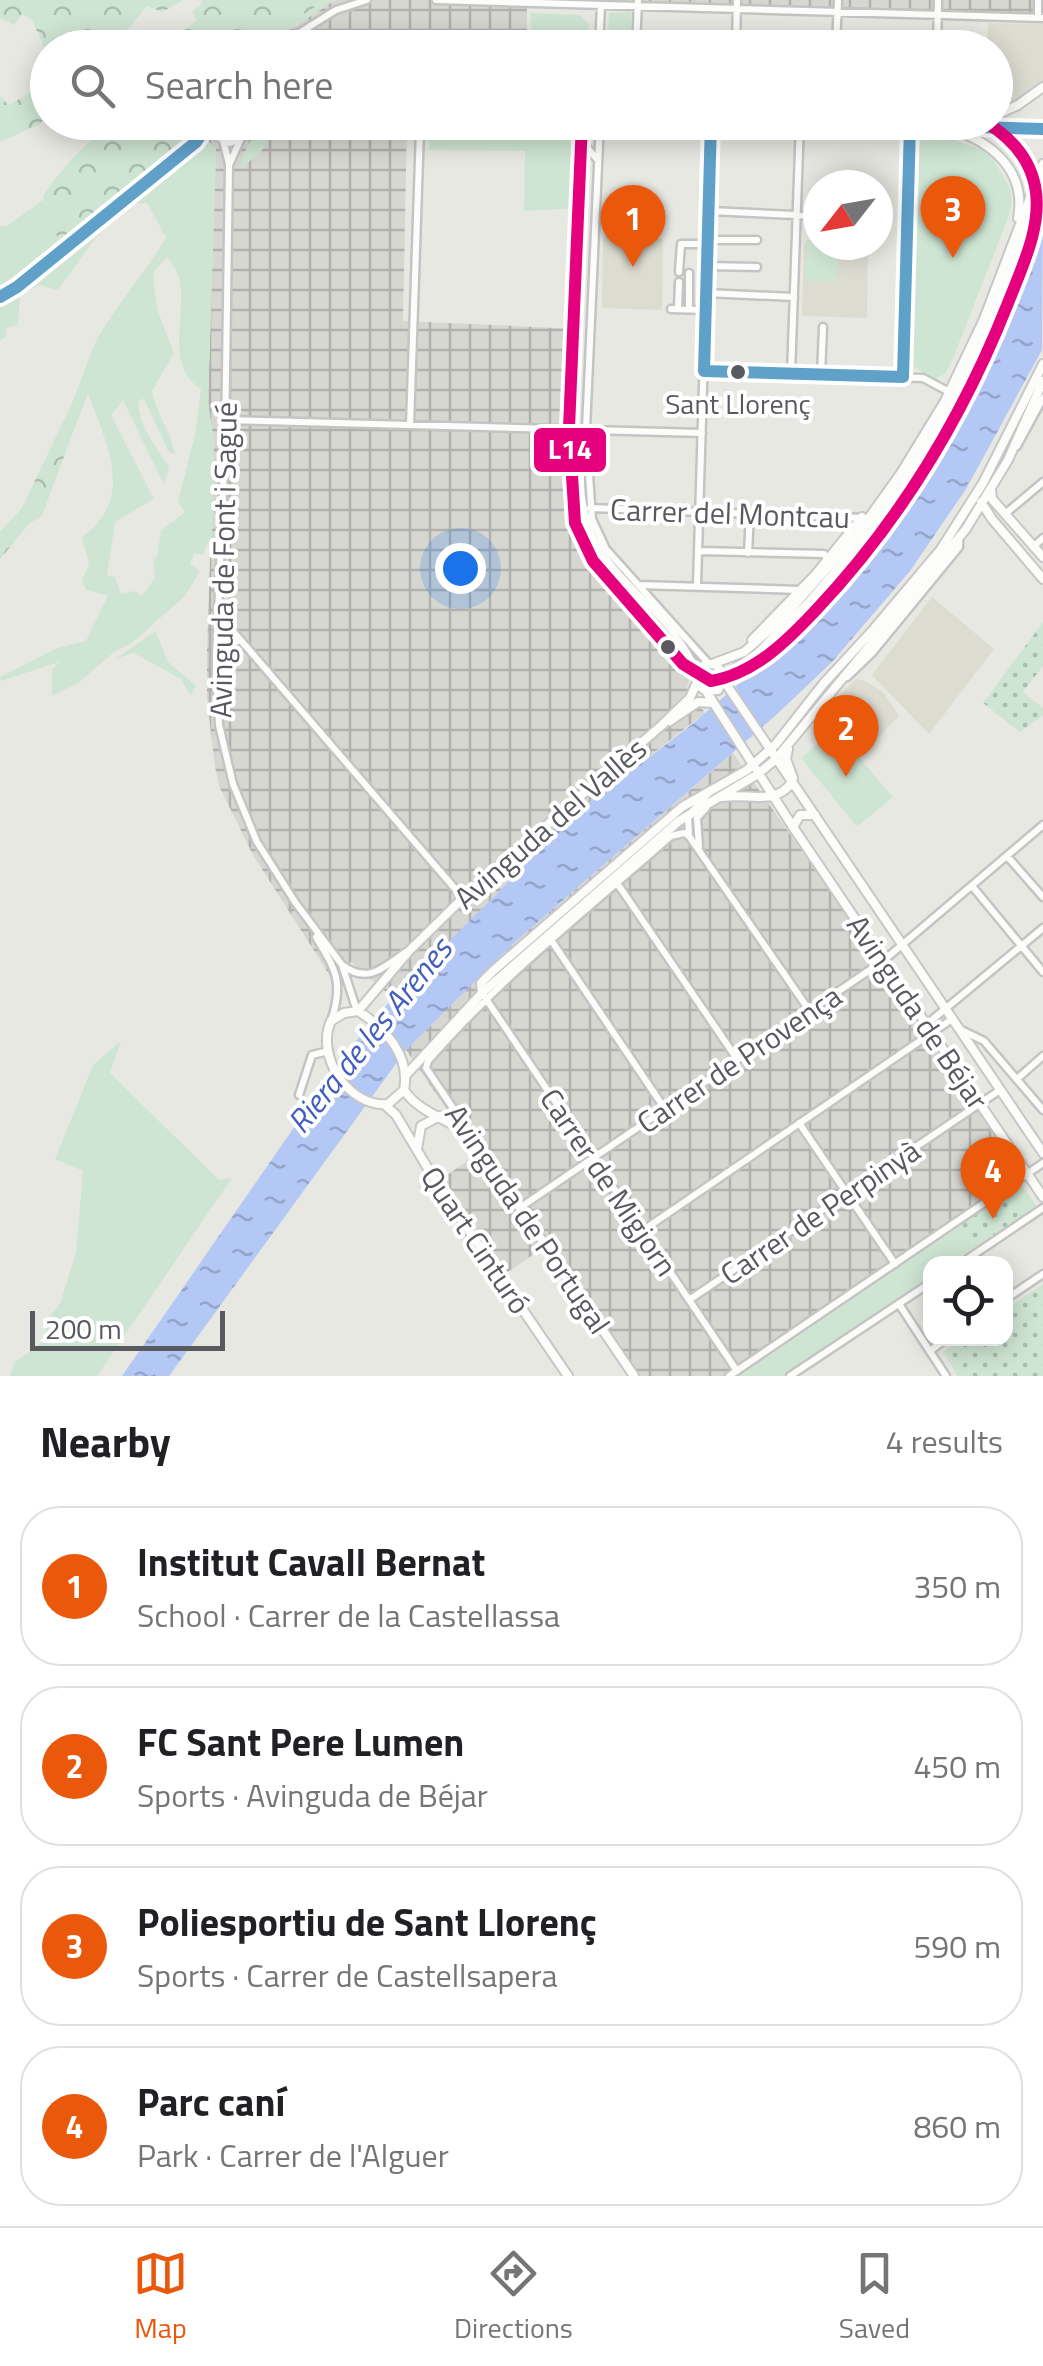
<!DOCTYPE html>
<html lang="en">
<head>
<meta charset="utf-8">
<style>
	:root { --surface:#fff; --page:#f2f2f2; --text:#202124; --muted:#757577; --line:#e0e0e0; --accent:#ea580c }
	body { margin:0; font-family:"Titillium Web",sans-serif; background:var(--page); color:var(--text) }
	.controls { position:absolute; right:30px; bottom:30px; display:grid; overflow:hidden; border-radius:20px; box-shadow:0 5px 25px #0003 }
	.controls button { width:90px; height:90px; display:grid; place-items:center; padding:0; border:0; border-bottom:2px solid var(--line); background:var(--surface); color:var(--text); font:50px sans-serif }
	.compass { position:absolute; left:803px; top:170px; width:90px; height:90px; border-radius:50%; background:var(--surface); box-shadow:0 5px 25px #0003; rotate:239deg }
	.scale { position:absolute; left:30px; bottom:25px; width:195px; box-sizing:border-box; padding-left:10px; border:5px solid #585a60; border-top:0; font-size:28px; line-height:35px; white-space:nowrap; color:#585a60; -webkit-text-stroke:8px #fff; paint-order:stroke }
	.you { position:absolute; left:460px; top:568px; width:35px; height:35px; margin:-25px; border:8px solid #fff; border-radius:50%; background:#1a73e8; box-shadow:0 0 0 15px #1a73e833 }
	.badge { display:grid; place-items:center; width:65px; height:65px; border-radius:50%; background:var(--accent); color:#fff; font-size:32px; font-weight:700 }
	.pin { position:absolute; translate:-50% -82px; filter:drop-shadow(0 2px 5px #0008) }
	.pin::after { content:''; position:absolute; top:52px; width:35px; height:30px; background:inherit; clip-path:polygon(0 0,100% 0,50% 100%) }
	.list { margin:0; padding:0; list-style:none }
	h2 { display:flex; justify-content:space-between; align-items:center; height:130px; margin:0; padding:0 40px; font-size:42px }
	h2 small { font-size:32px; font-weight:400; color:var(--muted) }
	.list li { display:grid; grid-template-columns:65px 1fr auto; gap:30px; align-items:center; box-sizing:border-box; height:160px; margin:0 20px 20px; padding:0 20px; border:2px solid var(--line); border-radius:40px }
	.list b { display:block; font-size:38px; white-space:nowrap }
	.list p { margin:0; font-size:32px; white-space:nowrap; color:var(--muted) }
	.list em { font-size:32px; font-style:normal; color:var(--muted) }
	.icon { flex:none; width:55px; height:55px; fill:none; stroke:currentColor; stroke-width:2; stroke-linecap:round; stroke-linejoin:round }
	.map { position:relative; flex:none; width:1043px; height:1376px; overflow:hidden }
	.search { position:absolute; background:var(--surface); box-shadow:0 5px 25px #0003; left:30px; right:30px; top:30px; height:110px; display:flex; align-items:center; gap:25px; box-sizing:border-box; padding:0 35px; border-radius:55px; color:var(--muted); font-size:38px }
	.sheet { height:850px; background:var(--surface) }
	nav { display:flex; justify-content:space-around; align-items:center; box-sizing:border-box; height:140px; border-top:2px solid var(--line); background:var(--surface); font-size:28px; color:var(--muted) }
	nav a { display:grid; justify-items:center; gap:5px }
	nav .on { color:var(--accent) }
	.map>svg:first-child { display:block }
	.industrial { fill:url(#industrial-grid) }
	.education { fill:#dcdcd1 }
	.green { fill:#cfe5d3; fill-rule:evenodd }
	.forest { fill:url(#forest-crowns) }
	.park { fill:url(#park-dots) }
	.water { fill:url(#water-ripples) }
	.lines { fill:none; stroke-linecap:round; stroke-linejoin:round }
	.street-casing { stroke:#c4c4c4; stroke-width:11 }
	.secondary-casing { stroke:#c7c7c7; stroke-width:12 }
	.street { stroke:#fcfcfb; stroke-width:6 }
	.secondary { stroke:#fcfcfb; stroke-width:8 }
	.bus-1-casing { stroke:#fff; stroke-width:20 }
	.bus-2-casing { stroke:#fff; stroke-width:20 }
	.bus-1 { stroke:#60a1ca; stroke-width:12 }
	.bus-2 { stroke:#e5007d; stroke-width:12 }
	.bus-dot { fill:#585a60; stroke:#fff; stroke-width:4 }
	.labels { text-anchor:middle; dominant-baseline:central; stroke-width:8; stroke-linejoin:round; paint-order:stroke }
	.bus-label { font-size:28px; fill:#585a60; stroke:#fff }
	.street-label { font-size:30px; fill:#585a60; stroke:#fff }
	.water-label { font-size:32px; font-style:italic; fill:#425ebf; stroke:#fff }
	.line-badge { stroke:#fff; stroke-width:4 }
	.badge-label { font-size:28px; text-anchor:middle; font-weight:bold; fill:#fff }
</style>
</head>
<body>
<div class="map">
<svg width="1043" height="1376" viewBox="0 0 1043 1376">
	<defs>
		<pattern id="industrial-grid" width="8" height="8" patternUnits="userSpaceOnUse" patternTransform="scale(2.5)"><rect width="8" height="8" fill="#d7d7d2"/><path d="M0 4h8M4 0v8" fill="none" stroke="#b1b1ae"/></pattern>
		<pattern id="forest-crowns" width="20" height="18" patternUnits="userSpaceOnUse" patternTransform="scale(2.5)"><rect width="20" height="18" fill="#cfe5d3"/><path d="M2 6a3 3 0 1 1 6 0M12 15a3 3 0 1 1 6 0" fill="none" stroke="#abbdaf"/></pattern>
		<pattern id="park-dots" width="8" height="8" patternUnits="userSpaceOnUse" patternTransform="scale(2.5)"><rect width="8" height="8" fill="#cfe5d3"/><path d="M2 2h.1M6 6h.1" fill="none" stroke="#abbdaf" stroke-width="1.8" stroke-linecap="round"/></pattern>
		<pattern id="water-ripples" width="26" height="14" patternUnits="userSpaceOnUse" patternTransform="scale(2.5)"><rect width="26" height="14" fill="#b4c8f5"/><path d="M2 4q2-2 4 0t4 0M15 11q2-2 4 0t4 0" fill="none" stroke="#95a5ca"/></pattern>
	</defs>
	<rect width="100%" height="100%" fill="#e8e8e2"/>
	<path class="industrial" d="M335,0H527V47L262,48Z
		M642,0H1035L1034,14L642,3Z
		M202,122L407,123L403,321L579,329L576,489L579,524L592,549L685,661L690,674L687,688L705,713L559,826L496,895L393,998L351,962L332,979L253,855L220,788L215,767L207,699V650L214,442L208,403L216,148L197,132Z
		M733,753L1031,1176L738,1376H630L543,1248L506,1273L443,1178L477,1154L406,1050L517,940Z"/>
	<path class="education" d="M988,23L1043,24V81L1015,101L1010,102L1009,81L996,80V48L987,47Z
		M603,237L663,239L662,310L602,308Z
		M807,240H818V245H868L867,318L802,316L804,244Z
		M932,597L994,649L929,734L872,675Z
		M856,679L865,681L884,693L899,716L874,742L835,700Z"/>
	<path class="green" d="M326,0H335L262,47L247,48L269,21L283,26Z
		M631,12V47H608L609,13Z
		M531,13L580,15L589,25V47H530Z
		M403,123L409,129V136L308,133L270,139L259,154L240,169C242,154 254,129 269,123Z
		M436,123H547L555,126L585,158L583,208L524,211L525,151L429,150V130Z
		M918,137L948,138L981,149L993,159L1010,188L1012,203L1007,221L956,351L946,373L935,379L910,364Z
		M210,143L216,148L208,403L214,442L212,544L208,541L203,555L194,553L190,564L200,571L185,596L133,642L113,653L78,683L52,696V670L59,662L1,681L0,677L57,648L86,641L108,596L86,590L82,581L89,564L82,537C136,498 107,444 88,394L75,427L62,424C79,394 86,356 103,329C123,297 147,270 166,237L147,203L130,204L97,236L58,290L39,285L20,296L18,325L7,328L6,337L0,340V304L19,293L200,145ZM167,257C171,263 178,271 179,278C188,313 163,365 201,389L195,434L178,502L185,512L161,531L157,556L153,560L155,578L142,596L134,591L121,594L115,577L107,576L115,522L154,499L111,415L123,400L164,485L169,467C157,448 136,423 139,400L144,399L169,452L175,454C171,431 156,414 152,391L174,353L157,309L153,273Z
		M44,199L59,242L0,287V226H7Z
		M807,240H818V245H838L837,281L806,280Z
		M156,631L167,661L196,686L191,696L181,679L134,653L115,659Z
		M835,729L893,797L857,827L801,758Z
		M121,1041L110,1073L219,1180L232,1178L97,1376H10L14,1363L41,1343L51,1314L60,1304L76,1252L83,1171L55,1159L93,1065Z
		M1022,1184L1036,1206L950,1263L930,1264V1277L782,1376H739Z"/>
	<path class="forest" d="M0,0H181L182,1L162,12L147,6L130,27L107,47L48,48L47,54L32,20L23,14L14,25L0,18Z
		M203,0H326L283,27L269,22L247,47H172L175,38L197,20L192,11L201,5Z
		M47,66V115L40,124L0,142V96L9,105L28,94Z
		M115,122L198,123L194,131L59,242L43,196C64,165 84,144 115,122Z
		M62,424L75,427L42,516L29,524L0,559V532L22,508Z"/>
	<path class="park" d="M1043,622V666L1023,692L1043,708V715L1020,732L983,703Z
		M1010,1192L1025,1214L975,1247L961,1225Z
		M1043,1284V1376H958L943,1352L962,1339L1006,1338V1309Z"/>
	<path class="water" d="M1043,214L1042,350L966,489L910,571L832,662L775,716L517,940L406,1050L169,1376H122L315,1097L357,1040L402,987L496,895L559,826L690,726L763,663L814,615L871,550L915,491L948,440L987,367L1015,302Z"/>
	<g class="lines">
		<g class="street-casing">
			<path id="street" d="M436,0L1043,18
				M1038,17V0
				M275,48L336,10L367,0
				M599,48L601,5
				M636,48L638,0
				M736,48L737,0
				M836,48L838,0
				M937,48L938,0
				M565,122L596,158
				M600,122L586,429L592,519L606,549L709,664
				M223,140L229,164L225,442L216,664L219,725L233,784L257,842L295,902L342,965C369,985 383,967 406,952
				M230,163L241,138
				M709,211L818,216
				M707,266L757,267
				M679,272L681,244H703L708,240H757
				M706,293L794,297
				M671,309L705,310
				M678,309L679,282
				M689,309V273
				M704,371L923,378L953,394
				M791,374L800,122
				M821,375L823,327
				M903,377L910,126
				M224,420L702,433
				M410,425L420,130L415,122
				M586,430C580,445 581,460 581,476C579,575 664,594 697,672
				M1017,446L1043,398
				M590,508L864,518
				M1005,514L1043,482
				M1034,546L1043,538
				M700,551L824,554L828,560
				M748,553L750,513
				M639,585L801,590
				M697,585L711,122
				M219,615L463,898
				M218,626L237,640
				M217,647L238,641
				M847,677L872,653L959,547V537
				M708,794L688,816L689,836L809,1010
				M699,847L697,818L706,808
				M1007,856L1043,897
				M617,883L737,1059
				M972,886L1043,972
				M316,937C336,970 344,983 331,1021
				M551,940L665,1109
				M342,965L357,1011
				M482,993L737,1371
				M927,1024L1043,928
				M959,1029L984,1041L1043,1110
				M1017,1079L1043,1056
				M299,1095L312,1055L329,1051
				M799,1123L895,1264
				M471,1135L426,1068L428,1061C500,978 588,909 671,836L684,833L689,836
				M521,1207L883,961L1043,825
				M642,1231L952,1019
				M960,1264L1043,1208
				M1006,1299L1043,1274
				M689,1300L1000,1090
				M899,1304L946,1376
				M930,1351L947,1338
				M729,1376L1043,1163
				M790,1376L930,1283"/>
		</g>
		<g class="secondary-casing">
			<path id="secondary" d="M996,115L1018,105L1043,87
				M212,122L216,135L230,142L245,135L249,122
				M808,122L1043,129
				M949,129C990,140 1027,170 1018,218
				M0,297L17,287L196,142L210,122
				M991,490L992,499L1043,557
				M981,502L992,519L1043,579
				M752,640L816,574L862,517
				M712,664L744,652L780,621L856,536L901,473L945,401L984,319L1043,164
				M724,677L758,653L809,602L865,537L905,481L951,405L977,352L1043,180
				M724,681L1043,1153
				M706,691L718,690L724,675L716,665C702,661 693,671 698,685L706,691L793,827L1043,1197
				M670,721L698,702L712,703
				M788,749L786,759L793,778
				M723,797C748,793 776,806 792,782
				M793,827L800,815H815
				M482,993L481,983L494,970L682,807L747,770L776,744L824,683L872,631L941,549L983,483L1043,364
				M358,1011L409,951L463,898L662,725L690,698L697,682
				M358,1011C385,1028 411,1056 404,1090L388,1104C349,1108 315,1056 331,1021L344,1013Z
				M406,1075L482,993L679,821L758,774L776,759L966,529L1008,460L1043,381
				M404,1090C419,1113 449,1119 471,1136L634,1376
				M385,1105L396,1115L439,1187L568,1376
				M417,1149L421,1126L440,1116"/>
		</g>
		<use href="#street" class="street"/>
		<use href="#secondary" class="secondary"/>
		<g class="bus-1-casing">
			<path id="bus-1" d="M825,122L1043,129
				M0,297L17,287L196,142L210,122
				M704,371L711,122
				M704,371L903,377
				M903,377L910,126"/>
		</g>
		<g class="bus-2-casing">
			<path id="bus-2" d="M582,122L569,428L575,523L593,561L683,664L711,681C754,674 787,641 816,610C900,521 963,417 1008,303C1022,267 1043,225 1035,186C1029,157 1009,136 985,122"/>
		</g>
		<use href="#bus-1" class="bus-1"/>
		<use href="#bus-2" class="bus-2"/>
	</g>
	<g class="bus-dot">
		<circle cx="738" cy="372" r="9"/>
		<circle cx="668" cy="647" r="9"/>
	</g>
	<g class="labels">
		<g class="bus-label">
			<text x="738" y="403">Sant Llorenç</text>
		</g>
		<g class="street-label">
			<text transform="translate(730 513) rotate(2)">Carrer del Montcau</text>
			<text transform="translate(223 560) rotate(-89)">Avinguda de Font i Sagué</text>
			<text transform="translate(550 823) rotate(-41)">Avinguda del Vallès</text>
			<text transform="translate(918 1012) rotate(56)">Avinguda de Béjar</text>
			<text transform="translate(739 1059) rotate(-34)">Carrer de Provença</text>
			<text transform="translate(609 1182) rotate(56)">Carrer de Migjorn</text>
			<text transform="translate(820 1212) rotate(-34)">Carrer de Perpinyà</text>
			<text transform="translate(528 1219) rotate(56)">Avinguda de Portugal</text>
			<text transform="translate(476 1240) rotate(56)">Quart Cinturó</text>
		</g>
		<g class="water-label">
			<text transform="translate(369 1035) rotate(-51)">Riera de les Arenes</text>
		</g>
	</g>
	<rect class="line-badge" x="532" y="426" width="76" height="48" rx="10" fill="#e5007d"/>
	<g class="badge-label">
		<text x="570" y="459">L14</text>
	</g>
</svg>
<div class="controls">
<button><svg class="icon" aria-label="locate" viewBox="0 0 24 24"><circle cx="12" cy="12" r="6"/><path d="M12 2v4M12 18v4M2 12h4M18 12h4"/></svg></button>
</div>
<svg class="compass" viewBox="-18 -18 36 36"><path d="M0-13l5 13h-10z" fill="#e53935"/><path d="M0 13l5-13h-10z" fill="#757577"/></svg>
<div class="scale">200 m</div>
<div class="you"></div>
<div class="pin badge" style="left:633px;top:267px">1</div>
<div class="pin badge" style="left:846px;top:777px">2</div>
<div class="pin badge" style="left:953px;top:258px">3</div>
<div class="pin badge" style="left:993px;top:1219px">4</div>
<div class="search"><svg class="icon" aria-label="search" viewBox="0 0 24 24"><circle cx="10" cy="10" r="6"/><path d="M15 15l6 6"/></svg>Search here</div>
</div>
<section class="sheet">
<h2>Nearby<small>4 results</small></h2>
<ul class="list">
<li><span class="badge">1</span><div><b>Institut Cavall Bernat</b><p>School · Carrer de la Castellassa</p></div><em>350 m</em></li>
<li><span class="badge">2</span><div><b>FC Sant Pere Lumen</b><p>Sports · Avinguda de Béjar</p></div><em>450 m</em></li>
<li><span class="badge">3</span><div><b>Poliesportiu de Sant Llorenç</b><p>Sports · Carrer de Castellsapera</p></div><em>590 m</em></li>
<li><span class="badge">4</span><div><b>Parc caní</b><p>Park · Carrer de l'Alguer</p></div><em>860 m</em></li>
</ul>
</section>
<nav>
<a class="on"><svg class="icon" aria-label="map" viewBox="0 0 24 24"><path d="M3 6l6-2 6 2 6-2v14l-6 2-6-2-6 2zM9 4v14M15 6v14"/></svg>Map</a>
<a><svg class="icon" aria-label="directions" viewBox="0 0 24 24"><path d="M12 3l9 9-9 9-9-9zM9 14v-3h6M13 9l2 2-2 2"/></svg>Directions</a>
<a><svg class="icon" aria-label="saved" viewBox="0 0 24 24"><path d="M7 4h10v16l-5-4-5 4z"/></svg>Saved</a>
</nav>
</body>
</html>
